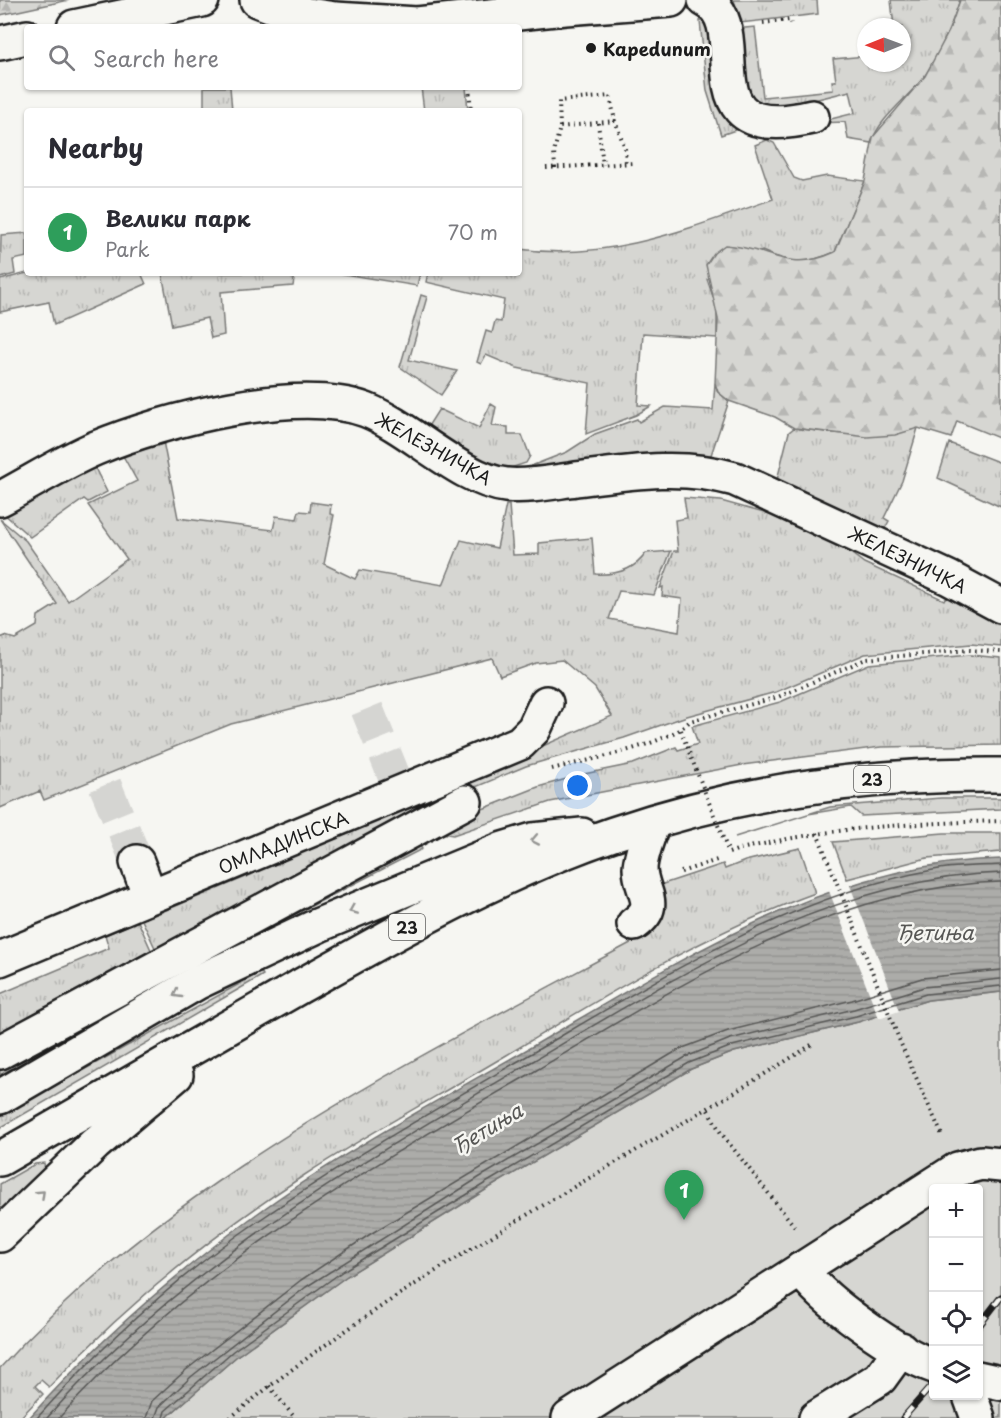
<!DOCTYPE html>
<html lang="en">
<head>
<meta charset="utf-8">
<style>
	:root { --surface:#fff; --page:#f2f2f3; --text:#2b2b33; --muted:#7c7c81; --line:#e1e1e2; --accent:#111827 }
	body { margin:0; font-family:"Playpen Sans",sans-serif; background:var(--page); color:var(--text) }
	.controls { position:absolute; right:18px; bottom:18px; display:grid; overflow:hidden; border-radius:6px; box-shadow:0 2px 4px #0004 }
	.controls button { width:54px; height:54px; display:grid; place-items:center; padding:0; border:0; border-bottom:2px solid var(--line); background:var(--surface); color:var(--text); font:30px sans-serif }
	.compass { position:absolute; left:857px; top:18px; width:54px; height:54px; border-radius:50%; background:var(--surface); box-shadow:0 2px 4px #0004; rotate:269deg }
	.you { position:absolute; left:578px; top:786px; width:21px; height:21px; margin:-15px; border:4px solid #fff; border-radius:50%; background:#1a73e8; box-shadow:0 0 0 9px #1a73e833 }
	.badge { display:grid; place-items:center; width:39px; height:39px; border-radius:50%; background:var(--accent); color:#fff; font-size:20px; font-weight:700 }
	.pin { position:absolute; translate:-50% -50px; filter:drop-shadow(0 2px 3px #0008) }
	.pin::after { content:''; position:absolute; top:32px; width:21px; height:18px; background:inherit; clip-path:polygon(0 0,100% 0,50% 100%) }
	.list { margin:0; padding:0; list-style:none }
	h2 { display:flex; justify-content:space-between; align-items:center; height:78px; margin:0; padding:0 24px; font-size:26px }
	h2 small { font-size:20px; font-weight:400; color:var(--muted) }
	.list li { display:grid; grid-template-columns:39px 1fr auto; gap:18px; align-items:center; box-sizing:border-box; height:90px; padding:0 24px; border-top:2px solid var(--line) }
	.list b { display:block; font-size:22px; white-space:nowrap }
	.list p { margin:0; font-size:20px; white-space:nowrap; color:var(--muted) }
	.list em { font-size:20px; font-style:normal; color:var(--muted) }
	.icon { flex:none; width:33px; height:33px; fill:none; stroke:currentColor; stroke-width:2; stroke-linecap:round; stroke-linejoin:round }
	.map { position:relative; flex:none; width:1001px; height:1418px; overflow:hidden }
	.search { position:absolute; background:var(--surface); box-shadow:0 2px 4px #0004; left:24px; top:24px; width:498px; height:66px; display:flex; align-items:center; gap:15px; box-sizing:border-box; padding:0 21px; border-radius:6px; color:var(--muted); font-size:22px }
	.panel { position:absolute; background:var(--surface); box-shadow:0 2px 4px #0004; left:24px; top:108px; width:498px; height:168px; border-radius:6px }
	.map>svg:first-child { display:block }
	.grass { fill:url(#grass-tufts); stroke:#797977; stroke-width:1.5 }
	.forest { fill:url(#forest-firs); stroke:#797977; stroke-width:1.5 }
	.park { fill:#d6d6d2; stroke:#797977; stroke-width:1.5; fill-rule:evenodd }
	.water { fill:url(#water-rules); stroke:#727271; stroke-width:1.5 }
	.pier { fill:#f6f6f2 }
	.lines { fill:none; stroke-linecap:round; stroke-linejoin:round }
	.shore { stroke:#565654; stroke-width:1.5 }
	.minor-tunnel { stroke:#d5d5d2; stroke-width:33; stroke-dasharray:33 16; stroke-linecap:butt }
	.minor-casing { stroke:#1c1c1c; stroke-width:38 }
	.major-casing { stroke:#1c1c1c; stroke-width:38 }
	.path { stroke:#1c1c1c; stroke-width:4; stroke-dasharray:1.5 4.5; stroke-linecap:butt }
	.minor { stroke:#f6f6f2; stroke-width:33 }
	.major { stroke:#f6f6f2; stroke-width:33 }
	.rail-casing { stroke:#1c1c1c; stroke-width:7 }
	.rail { stroke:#f6f6f2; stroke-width:4.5; stroke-dasharray:14; stroke-linecap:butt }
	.path-bridge { stroke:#1c1c1c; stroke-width:4; stroke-dasharray:1.5 4.5; stroke-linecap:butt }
	.oneway { stroke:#949492 }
	.poi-dot { fill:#1c1c1c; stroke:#f6f6f2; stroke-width:2 }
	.labels { text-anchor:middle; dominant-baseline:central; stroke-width:5; stroke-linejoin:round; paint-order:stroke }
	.shield { fill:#f6f6f2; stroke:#5d5d5c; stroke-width:1.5 }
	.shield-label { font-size:16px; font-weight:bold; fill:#1c1c1c }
	.poi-label { font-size:18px; font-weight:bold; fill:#1c1c1c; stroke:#f6f6f2; text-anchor:start }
	.street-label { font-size:18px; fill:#1c1c1c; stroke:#f6f6f2 }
	.water-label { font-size:20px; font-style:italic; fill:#565654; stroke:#f6f6f2 }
</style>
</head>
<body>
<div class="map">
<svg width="1001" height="1418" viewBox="0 0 1001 1418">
	<defs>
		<pattern id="grass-tufts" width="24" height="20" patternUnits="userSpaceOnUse" patternTransform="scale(1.5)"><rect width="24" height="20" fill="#d6d6d2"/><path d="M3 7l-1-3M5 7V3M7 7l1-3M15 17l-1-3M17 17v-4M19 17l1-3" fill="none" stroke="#b7b7b4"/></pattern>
		<pattern id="forest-firs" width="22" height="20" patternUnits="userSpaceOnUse" patternTransform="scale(1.5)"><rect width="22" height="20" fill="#d6d6d2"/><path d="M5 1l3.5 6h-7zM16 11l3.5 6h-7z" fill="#b7b7b4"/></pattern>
		<pattern id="water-rules" width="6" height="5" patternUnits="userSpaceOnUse" patternTransform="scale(1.5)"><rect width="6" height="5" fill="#acaca9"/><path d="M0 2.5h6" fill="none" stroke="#939391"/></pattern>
	</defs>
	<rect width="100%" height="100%" fill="#f6f6f2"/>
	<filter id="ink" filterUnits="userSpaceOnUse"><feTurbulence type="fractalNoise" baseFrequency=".0167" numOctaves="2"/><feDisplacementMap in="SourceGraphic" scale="12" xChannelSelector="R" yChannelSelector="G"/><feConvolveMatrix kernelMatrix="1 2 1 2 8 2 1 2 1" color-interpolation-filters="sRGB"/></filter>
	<g filter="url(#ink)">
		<path class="grass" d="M734,0H817L818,14L740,23Z
			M891,0H960C951,26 940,54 924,77C908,98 880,117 871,143L848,139L845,122L815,123L855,113L850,91L810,101L781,115L745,95L735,29L755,27L763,97L833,90L832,81H836L833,59L866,56V63H902V27H894Z
			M713,20L750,125L721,135L707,91L700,21Z
			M204,87H230L232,111H204Z
			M421,87H466L468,111H424Z
			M767,140L774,143L794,178L802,181L827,176L865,181L835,252C805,265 791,264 762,251L707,279L717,308V338L643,333L638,405L651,406L636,415L586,434L590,383L517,368L486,355L481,364L477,362L486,331L492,333L495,321L501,322L504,300L426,282L428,273H519V249C608,262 690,228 773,199L755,145Z
			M27,233V257L13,260L15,274L0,278L1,235Z
			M27,273H141L146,284L54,325L49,302L0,312V280Z
			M162,273H295L293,286L221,292L224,335L211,338L207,318L172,326Z
			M338,273H420L417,286Z
			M421,295L427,297L409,360L457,371L441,395L400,367Z
			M715,383L718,392L729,401L711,455L508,475L567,452L595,434L637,419L639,422L665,407L713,410Z
			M491,404L496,407L492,426L508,427V435H522L530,456L526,463L498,472L425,431L439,409L479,428Z
			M794,428C837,434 876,440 918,428L902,481L884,518L889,521L884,530L777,480L789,432Z
			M163,441L178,518L273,530L276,516L297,519L299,511L310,512L311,502L331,505L330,514L334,515L324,564L355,579L360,570L443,585L461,540L497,548L506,505H509L513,555L539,554V543L592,538L595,574C615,575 634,571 646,553L671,551L654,595L619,591L609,619L679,632L682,599L662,596L663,587L660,588L674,551H678L675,520L687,518L684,498L721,501L792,521L832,539L864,563L944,600L953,594L1001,622V647L971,644L865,654L776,692L687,716L624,738L526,766L466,791L462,781L612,716L595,688L562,660L536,663L500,676L492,658L231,724L44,800L40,791L0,808V638L5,636L15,639L37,626L38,616L57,604L0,519L26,541L68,601L127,559L88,505L137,481L122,454Z
			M949,443L1001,463V507L938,478Z
			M93,464L107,492L88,502L84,499L30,537L2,512Z
			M970,655L1001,658V745L881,747L742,765L550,802L453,835L435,832L480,810L538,787L584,774L633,764L676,747L678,750L698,744L692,726L780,702L869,664Z
			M941,798H1001V809L861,816L851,807L808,814L735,837L830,807Z
			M420,803L425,811L300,879L297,873L287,878L289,885L156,950L142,920L253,874L252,870Z
			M944,833H1001V852L927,858L847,879L833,842Z
			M420,846L422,849L168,980L0,1075V1065L408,847Z
			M800,848L815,893C705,933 605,996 505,1056C438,1096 369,1133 303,1176C211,1236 124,1307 49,1387L41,1380L35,1386L43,1394L20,1418H0V1368C174,1176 425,1054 651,932C667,918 666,904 660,885L723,864L725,869L745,861Z
			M138,921L151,950L121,966L124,973L0,1038V994L109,948L105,935Z
			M261,972L263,975L258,978L0,1128V1116Z
			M44,1163L45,1170L0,1211V1184L35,1164Z"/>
		<path class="forest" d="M0,0H69L0,15Z
			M960,0H1001V439L957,421L951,438L918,428L895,435L867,437L794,428L775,417L729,401L718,392L715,383L718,319L706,265L714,253L725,245C772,248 787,274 835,252L865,181L873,137L925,76L949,31Z"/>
		<path class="park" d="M1001,992V1418H166L237,1356L347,1276L487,1189L691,1069L734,1052L858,1022L928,1000ZM934,1188H978V1396H934Z"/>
		<path class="water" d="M1001,859V992L928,1000L858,1022L734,1052L691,1069L487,1189L347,1276L237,1356L166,1418H29C96,1343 172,1276 254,1216C342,1152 439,1100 533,1046C677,962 829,862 1001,859Z"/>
		<path class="pier" d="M849,883L899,1011L879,1018L829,891Z"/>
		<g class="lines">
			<path class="shore" d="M37,1418C103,1344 179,1275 261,1219C347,1160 438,1108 527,1056C652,983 789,895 933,870C955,866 979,866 1001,865
				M47,1418C185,1263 356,1165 533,1061C677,977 829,878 1001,873
				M59,1418C192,1270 364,1170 535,1071C678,987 830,886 1001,882
				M146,1418L152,1401L186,1370L301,1280L372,1233L680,1049L728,1031L852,1000L922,978L1001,970
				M155,1418L159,1407L192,1376L306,1287L480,1177L686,1057L730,1039L854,1009L924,987L1001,979
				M163,1418L165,1411L233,1351L343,1271L484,1184L689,1063L732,1046L856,1016L926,994L1001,986"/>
			<path class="minor-tunnel" d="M367,709L394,776
				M105,785L137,862"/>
			<g class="minor-casing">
				<path id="minor" d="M257,0L288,12L335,19L417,24L565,8L671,0
					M705,0C758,26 681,147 812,117
					M74,27L202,0
					M0,43L27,37
					M0,499C32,482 63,462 96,448C163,420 297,385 366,410C410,427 461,480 506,485C527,487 548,483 569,480C625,473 680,463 735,479L949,578L1001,606
					M137,862L150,896
					M634,924C661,905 640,892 640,868C641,853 648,837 653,823
					M0,959L520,743L534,729L546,703
					M0,1052L465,802
					M801,1269C821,1300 898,1354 934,1366
					M978,1378L1001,1383
					M970,1396L978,1418
					M569,1418L958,1169L981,1163L1001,1165
					M816,1418L880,1378L901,1349"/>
			</g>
			<g class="major-casing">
				<path id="major" d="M0,1097L198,982L319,925L503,849L533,840L582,835
					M0,1159C100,1101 199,1044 299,987C400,930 504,871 613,834C743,790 865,774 1001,775
					M0,1235L95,1144L176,1075"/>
			</g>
			<path class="path" d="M763,23L790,20L791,23
				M469,87L471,111
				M598,123L603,165
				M560,127L559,101L610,96L615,121
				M546,168L634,163
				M555,168L554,152L560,127L615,121L625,148L626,163
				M681,730L687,747
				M552,769C587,760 666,746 690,721L778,697L866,659L969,650L1001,652
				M817,833L901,1044L942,1135
				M768,843C845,826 923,823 1001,821
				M729,853L740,849
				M681,872L720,859
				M708,1110L721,1133L795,1227
				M269,1386L295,1418
				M230,1418C408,1271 618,1167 813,1044"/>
			<use href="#minor" class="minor"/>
			<use href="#major" class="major"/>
			<g class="rail-casing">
				<path id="rail" d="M978,1327L1001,1297
					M903,1418L934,1383"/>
			</g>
			<use href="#rail" class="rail"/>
			<path class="path-bridge" d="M687,747L729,853
				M740,849L768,843"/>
		</g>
		<defs><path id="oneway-chevron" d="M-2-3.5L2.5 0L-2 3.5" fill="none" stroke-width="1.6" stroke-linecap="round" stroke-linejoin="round" transform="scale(1.5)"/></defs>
		<g class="oneway">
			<use href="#oneway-chevron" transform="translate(535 840) rotate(169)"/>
			<use href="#oneway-chevron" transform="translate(353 910) rotate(157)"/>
			<use href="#oneway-chevron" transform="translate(177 994) rotate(150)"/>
			<use href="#oneway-chevron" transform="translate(41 1194) rotate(-44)"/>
		</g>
	</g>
	<circle class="poi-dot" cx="591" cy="48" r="6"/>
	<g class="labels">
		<g class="shield">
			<rect x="854" y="766" width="36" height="26" rx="4.5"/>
			<rect x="389" y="914" width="36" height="26" rx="4.5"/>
		</g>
		<g class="shield-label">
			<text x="872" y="779">23</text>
			<text x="407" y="927">23</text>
		</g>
		<g class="poi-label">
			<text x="603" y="48">Kapedunum</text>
		</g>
		<g class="street-label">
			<text transform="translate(434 448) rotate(29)">ЖЕЛЕЗНИЧКА</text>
			<text transform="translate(908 559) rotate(26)">ЖЕЛЕЗНИЧКА</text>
			<text transform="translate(283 842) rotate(-22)">ОМЛАДИНСКА</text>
		</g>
		<g class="water-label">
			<text x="935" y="932">Ђетиња</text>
			<text transform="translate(487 1128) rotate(-31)">Ђетиња</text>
		</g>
	</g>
</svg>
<div class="controls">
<button>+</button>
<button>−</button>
<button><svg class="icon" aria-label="locate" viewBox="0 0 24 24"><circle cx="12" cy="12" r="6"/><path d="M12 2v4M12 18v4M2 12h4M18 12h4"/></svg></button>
<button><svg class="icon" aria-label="layers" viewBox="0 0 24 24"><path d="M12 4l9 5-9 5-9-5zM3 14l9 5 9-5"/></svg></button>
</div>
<svg class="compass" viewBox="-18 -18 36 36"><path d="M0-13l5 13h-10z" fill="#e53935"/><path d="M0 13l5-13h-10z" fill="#7c7c81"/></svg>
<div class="you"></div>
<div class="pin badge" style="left:684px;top:1220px;background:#2e9e5b">1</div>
<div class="search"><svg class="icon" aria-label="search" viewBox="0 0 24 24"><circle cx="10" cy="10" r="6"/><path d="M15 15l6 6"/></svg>Search here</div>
<section class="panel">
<h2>Nearby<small></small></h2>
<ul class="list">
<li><span class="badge" style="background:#2e9e5b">1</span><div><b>Велики парк</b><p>Park</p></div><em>70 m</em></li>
</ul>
</section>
</div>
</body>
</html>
